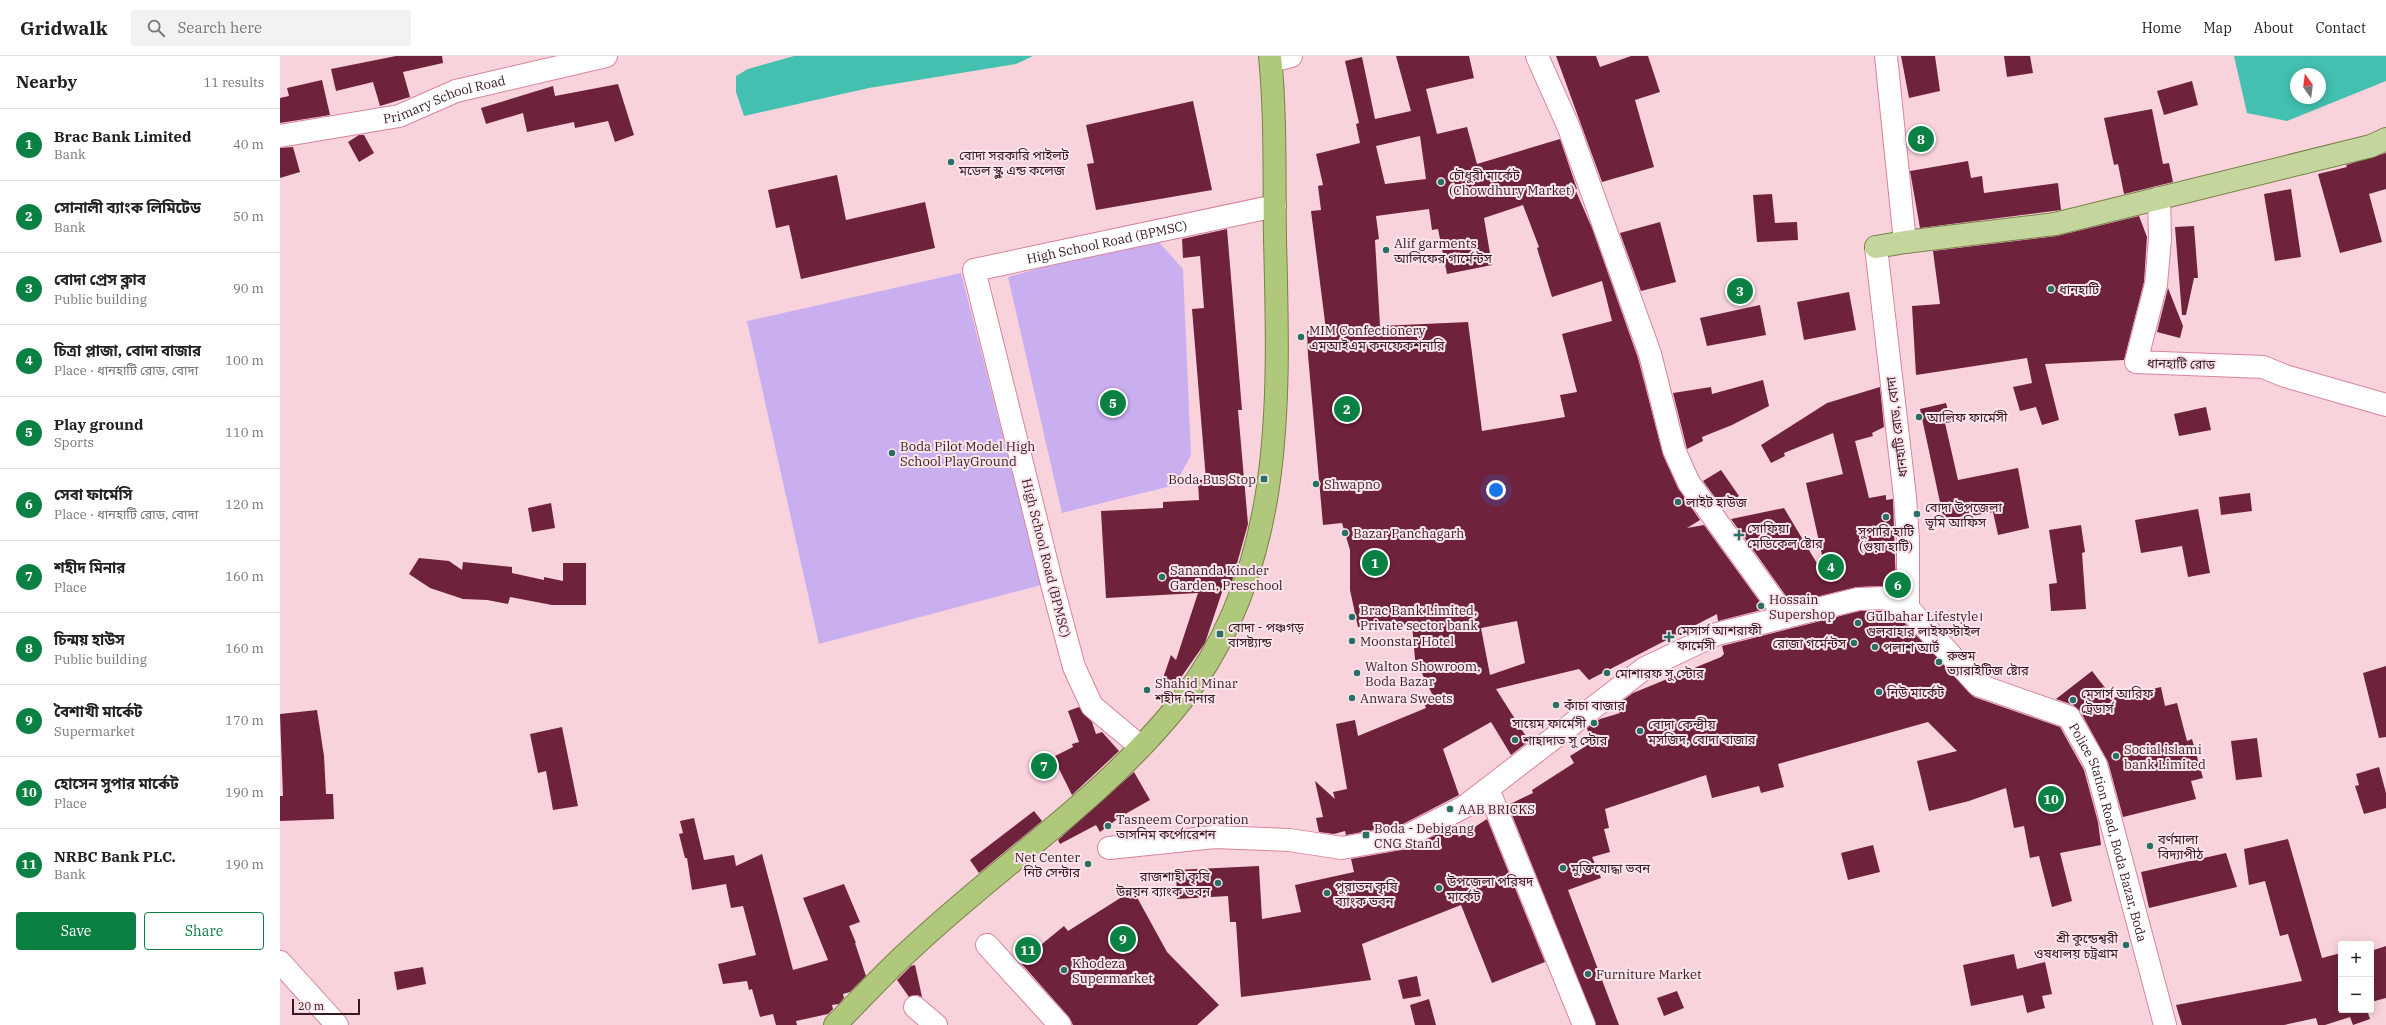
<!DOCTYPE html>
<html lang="en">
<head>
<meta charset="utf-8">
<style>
	:root { --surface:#fff; --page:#f2f2f2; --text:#222; --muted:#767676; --line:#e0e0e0; --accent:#0b8043 }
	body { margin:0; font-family:"IBM Plex Serif","Noto Sans Bengali",serif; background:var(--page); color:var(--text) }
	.controls { position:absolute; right:12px; bottom:12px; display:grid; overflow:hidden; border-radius:4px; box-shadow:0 2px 10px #0003 }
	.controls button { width:36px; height:36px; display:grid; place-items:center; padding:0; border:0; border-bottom:1px solid var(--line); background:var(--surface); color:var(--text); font:20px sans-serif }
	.compass { position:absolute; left:2010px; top:12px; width:36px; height:36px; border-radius:50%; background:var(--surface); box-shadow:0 2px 10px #0003; rotate:346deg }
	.scale { position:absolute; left:12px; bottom:10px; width:68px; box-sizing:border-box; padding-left:4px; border:2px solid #3a1822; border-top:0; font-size:11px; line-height:14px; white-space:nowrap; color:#3a1822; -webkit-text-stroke:3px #fae6ea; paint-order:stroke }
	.you { position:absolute; left:1216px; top:434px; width:14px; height:14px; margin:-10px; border:3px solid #fff; border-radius:50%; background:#1a73e8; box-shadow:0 0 0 6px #1a73e833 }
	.badge { display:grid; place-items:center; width:26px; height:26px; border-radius:50%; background:var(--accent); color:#fff; font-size:13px; font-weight:700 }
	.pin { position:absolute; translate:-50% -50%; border:2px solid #fff; box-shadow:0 1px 4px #0006 }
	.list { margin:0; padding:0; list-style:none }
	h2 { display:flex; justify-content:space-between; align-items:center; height:52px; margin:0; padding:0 16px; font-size:17px }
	h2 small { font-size:13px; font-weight:400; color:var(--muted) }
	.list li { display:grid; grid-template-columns:26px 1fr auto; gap:12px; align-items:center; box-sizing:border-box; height:72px; padding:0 16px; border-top:1px solid var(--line) }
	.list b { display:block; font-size:15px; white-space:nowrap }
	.list p { margin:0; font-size:13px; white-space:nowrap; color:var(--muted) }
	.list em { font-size:13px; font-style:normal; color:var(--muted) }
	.actions { display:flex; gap:8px; padding:12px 16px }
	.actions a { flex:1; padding:9px 0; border:1px solid var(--accent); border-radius:4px; text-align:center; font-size:14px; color:var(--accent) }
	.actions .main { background:var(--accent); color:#fff }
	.icon { flex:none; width:22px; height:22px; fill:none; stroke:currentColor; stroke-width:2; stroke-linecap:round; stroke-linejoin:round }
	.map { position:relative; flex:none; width:2106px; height:969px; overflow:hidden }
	header { display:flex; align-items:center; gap:24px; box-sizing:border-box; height:56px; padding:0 20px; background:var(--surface); border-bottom:1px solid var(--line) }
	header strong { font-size:19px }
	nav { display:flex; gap:22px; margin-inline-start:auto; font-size:14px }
	.search { width:280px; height:36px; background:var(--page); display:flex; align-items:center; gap:10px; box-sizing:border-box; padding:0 14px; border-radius:4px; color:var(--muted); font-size:15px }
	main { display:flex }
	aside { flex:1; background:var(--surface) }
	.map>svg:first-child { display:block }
	.green { fill:#caaff0 }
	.water { fill:#43c0b0; fill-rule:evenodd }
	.building { fill:#6f223c; fill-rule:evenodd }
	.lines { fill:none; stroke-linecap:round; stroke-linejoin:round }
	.minor-casing { stroke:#d9849a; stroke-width:24 }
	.tertiary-casing { stroke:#d9849a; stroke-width:24 }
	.primary-casing { stroke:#7a8148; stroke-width:24 }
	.trunk-casing { stroke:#7a8148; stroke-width:24 }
	.minor { stroke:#fff; stroke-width:22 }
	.tertiary { stroke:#fff; stroke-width:22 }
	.primary { stroke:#c4d69d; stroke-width:22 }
	.trunk { stroke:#b0c87c; stroke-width:22 }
	.poi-dot { fill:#286f66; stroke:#fae6ea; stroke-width:1.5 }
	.labels { text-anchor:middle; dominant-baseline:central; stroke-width:4; stroke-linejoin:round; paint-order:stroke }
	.street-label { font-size:13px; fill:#3a1822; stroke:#fae6ea }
	.poi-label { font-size:13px; fill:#3a1822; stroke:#fae6ea; text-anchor:start }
</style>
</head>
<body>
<header>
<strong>Gridwalk</strong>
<div class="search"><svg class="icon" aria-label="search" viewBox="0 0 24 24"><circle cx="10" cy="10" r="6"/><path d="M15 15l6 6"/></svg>Search here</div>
<nav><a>Home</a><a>Map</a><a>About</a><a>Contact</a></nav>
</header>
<main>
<aside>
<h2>Nearby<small>11 results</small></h2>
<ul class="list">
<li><span class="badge">1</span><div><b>Brac Bank Limited</b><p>Bank</p></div><em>40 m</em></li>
<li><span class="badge">2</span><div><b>সোনালী ব্যাংক লিমিটেড</b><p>Bank</p></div><em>50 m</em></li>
<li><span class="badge">3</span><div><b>বোদা প্রেস ক্লাব</b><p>Public building</p></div><em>90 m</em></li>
<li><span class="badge">4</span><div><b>চিত্রা প্লাজা, বোদা বাজার</b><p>Place · ধানহাটি রোড, বোদা</p></div><em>100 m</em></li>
<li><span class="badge">5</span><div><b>Play ground</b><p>Sports</p></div><em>110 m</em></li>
<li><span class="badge">6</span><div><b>সেবা ফার্মেসি</b><p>Place · ধানহাটি রোড, বোদা</p></div><em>120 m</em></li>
<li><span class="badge">7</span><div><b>শহীদ মিনার</b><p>Place</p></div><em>160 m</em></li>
<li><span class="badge">8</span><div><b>চিন্ময় হাউস</b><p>Public building</p></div><em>160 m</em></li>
<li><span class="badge">9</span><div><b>বৈশাখী মার্কেট</b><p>Supermarket</p></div><em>170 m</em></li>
<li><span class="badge">10</span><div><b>হোসেন সুপার মার্কেট</b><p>Place</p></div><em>190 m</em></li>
<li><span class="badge">11</span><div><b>NRBC Bank PLC.</b><p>Bank</p></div><em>190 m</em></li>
</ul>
<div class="actions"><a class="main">Save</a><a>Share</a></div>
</aside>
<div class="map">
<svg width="2106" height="969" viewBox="0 0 2106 969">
	<rect width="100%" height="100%" fill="#f9d3dc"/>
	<path class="green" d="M877,184L903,213L911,399L895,429L782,457L728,221L819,196Z
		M681,217L761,529L539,588L467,265Z"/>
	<path class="water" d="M514,0H753L736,8L589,32L464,60L456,36V20L468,13Z
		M1954,0H2106V25L2007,65L1967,57ZM2016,18H2040V42H2016Z"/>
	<path class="building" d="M116,0H162L163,7L123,16L130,41L100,50L93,26L56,35L51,13Z
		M1116,0H1189L1194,22L1146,33L1157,78L1187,71L1197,108L1280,83L1297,133H1295L1312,172L1358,302L1383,399L1398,432L1420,464L1407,472L1424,469L1485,553L1438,565L1437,558L1309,624L1299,613L1216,633L1249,685L1231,699L1211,666L1163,693L1179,739L1177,740L1121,769L1066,779L1065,775L1054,778L1039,776L1036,762L1043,761L1035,725L1055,743L1053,736L1067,733L1056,668L1075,664L1078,680L1146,652L1145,649L1155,644L1135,603L1132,568L1078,571L1070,534V494L1062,467L1043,469L1028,299L1027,275L1046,274L1031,155L1041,154L1038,130L1043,129L1036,98L1080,87L1076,68L1079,67L1065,5L1082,1L1095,63L1131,55ZM1140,80L1146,123L1105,128L1096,90ZM1243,149L1259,191L1257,192L1272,241L1322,225L1332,265L1282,278L1297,336L1280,339L1285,361L1202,375L1188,266L1100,270L1095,184L1099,183L1096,160L1149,153L1152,174L1158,173L1167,218L1212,209L1204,162ZM1237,565L1245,607L1210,619L1201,572Z
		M1276,0H1316L1320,11L1351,0H1368L1380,36L1355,44L1374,111L1322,126Z
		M1621,0H1655L1660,35L1629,42Z
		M1724,0H1750L1753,17L1727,21Z
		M42,24L50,59L0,67V42L9,40L7,32Z
		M1912,25L1918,49L1884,59L1877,35Z
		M338,28L354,79L335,86L328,65L295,72L294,66L247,76L243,57L206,68L201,52L273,30L275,40Z
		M913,45L932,134L816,154L807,108L814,107L806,69Z
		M1872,53L1883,108L1889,107L1893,126L1844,138L1838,108L1834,109L1824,62Z
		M79,79H84L94,97L79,106L68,86Z
		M13,91L20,116L0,122V92Z
		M2106,97V133L2089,138L2102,186L2060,197L2038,118L2067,111L2066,109Z
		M1688,105L1691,122L1702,120L1704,137L1778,127L1781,154L1640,172L1630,115Z
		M557,119L566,164L645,146L655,192L521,223L509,169L496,172L488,134Z
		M2011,133L2021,201L1995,205L1984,138Z
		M1492,138L1495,167L1517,166L1518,184L1477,186L1473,139Z
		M1859,160L1867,181L1864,226L1844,304L1765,308L1779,364L1762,369L1756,351L1740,355L1733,331L1752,327L1747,302L1636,319L1632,250L1660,248L1653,195L1777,180Z
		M1380,166L1396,226L1361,235L1340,177Z
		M1914,170L1918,222H1914L1906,259H1902L1895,171Z
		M947,173L962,354H958L968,468L951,529L944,530L925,587L886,643L883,642L888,628H881L891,599L896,604L918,537L826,542L821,455L883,452V446L919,444L918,424H926L912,253L924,252L920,200L903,202L902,183Z
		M1888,232L1903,270L1900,282L1877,276Z
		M1569,236L1576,274L1524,284L1517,246Z
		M1480,249L1486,279L1427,290L1420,262Z
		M1483,324L1489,350L1452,369L1422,381L1423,385L1407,393L1393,337L1431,331L1432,338Z
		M1600,331L1604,371L1592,377L1593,380L1575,385L1589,442L1606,439V444L1613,443L1616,532L1607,530L1577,531L1511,547L1451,463L1504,452L1548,526L1526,427L1563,418L1553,377L1504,397L1505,400L1491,407L1481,389L1547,347Z
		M1666,347L1671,366L1665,367L1678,424L1738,412L1749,472L1718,479L1713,456L1664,465L1640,353Z
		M1926,351L1931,374L1899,380L1894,358Z
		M1441,414L1459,440L1442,451L1423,425Z
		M1970,437L1972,455L1941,459L1939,441Z
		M271,447L275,472L252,476L248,452Z
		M1918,453L1930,517L1908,521L1902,490L1861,497L1855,464Z
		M1801,469L1805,496L1802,497L1806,553L1771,555L1769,528L1777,527L1769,474Z
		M139,502L169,505L182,514L183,506L232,511V517L264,524V521L283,525V507H306V549H272L230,541L228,548L207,544L183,543L150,532L129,518Z
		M1580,555H1604L1620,562L1694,641L1780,671L1804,714L1818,766L1821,789L1780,797L1792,845L1772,851L1759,800L1750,802L1744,770L1734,772L1726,732L1689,745L1649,755L1637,705L1677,695L1648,666L1498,708L1504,731L1481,737L1479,730L1432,742L1426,719L1325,753L1329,772L1324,773L1330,796L1312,801L1321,822L1288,834L1339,969H1316L1228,749L1253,737L1252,734L1294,707L1290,700L1311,687L1307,672L1320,663L1340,657L1334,651L1353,637L1441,601L1444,598L1442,590Z
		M2106,610V681L2099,682L2083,617Z
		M1812,615L1833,642L1881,631L1885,650L1897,647L1907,685L1912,683L1923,722L1911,725L1916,743L1843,761L1828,706L1800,655L1793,649L1776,643Z
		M799,651L812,666L816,678L822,676L839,695L792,739L773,701L793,691L792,688L799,686L788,655Z
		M37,654L44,700L46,738H53L54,763L0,765V740H3L0,658Z
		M282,671L298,750L273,754L266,715L258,717L250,678Z
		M1977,682L1982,721L1956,724L1951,685Z
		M2099,711L2106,737V752L2084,758L2075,730L2079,729L2076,718Z
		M854,716L870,744L840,761L820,776L816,769L780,788L778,784Z
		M754,755L762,765L699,817L690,804Z
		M414,762L424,804L454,799L456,810L482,798L513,914L548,904L523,842L564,828L580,866L569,870L576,887H575L586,920L570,936L563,938L564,942L559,948L552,949L553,953L548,958L516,965L517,969H496L493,958L480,961L472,933L469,934L467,925L443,928L438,908L476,899L463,850L451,852L446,828L412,834L407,802H405L399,778L403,777L400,765Z
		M1207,763L1265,906L1212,927L1181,849L1082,888L1091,924L961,941L956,866H950L948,840L897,843L896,814L979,810L982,863L1021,856L1015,829L1074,816L1071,803L1127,793L1172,771L1179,781Z
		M2008,783L2042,902L2061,897V954H2087L2090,963L2073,969L2070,961L2045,969H2038L2036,962L2004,969H1902L1896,949L2022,925L2008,878L2000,880L1985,825L1969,829L1964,793Z
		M1593,789L1600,816L1568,824L1561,797Z
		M1946,797L1957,831L1869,852L1861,816Z
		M853,834L887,896L939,949L917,969H793L789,961L740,906L784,870L788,875Z
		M2106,890V942L2091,946V895Z
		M1734,898L1737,913L1765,906L1772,938L1762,940L1765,952L1747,957L1743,939L1691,950L1683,909Z
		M635,909L642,941L637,939L629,941L617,924L631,910Z
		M143,911L146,928L117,934L114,916Z
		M1137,920L1141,940L1123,943L1118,924Z
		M1397,935L1404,952L1384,960L1377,942Z
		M1149,943L1156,969H1135L1130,949Z"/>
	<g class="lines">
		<g class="minor-casing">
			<g id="minor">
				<path d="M1257,0L1289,72L1370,298L1394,394L1409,427L1506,561"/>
				<path d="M1606,0L1625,186"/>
				<path id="s1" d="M0,80L119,60L176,35L326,0"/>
				<path d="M1879,142L1880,183L1876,228L1856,306L1983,311L2005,320L2106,349"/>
				<path id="s2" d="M861,691L812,650L794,611L773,532L694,214L995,150"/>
				<path d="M1208,733L1304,969"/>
				<path d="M707,889L780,969"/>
				<path d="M0,906L57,969"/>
				<path d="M635,951L656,969"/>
			</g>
		</g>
		<g class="tertiary-casing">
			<g id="tertiary">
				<path d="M995,4L1011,0"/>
				<path d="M1596,191L1625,441L1628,484V552"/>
				<path id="s3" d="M829,792L935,781L1009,784L1062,792L1125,781L1184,751L1365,612L1437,578L1578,543L1607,542L1628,552L1698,629L1789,661L1816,709L1885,969"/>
			</g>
		</g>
		<g class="primary-casing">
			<path id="primary" d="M1596,191L1625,186L1775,168L2091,90L2106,83"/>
		</g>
		<g class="trunk-casing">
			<path id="trunk" d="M555,969C581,943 605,916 632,892C721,808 826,741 902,644C1006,511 999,343 995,183C994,122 996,61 990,0"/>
		</g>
		<use href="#minor" class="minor"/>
		<use href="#tertiary" class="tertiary"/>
		<use href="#primary" class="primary"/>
		<use href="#trunk" class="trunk"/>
	</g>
	<g class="poi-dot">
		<circle cx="671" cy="106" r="4"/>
		<circle cx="1161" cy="126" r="4"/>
		<circle cx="1106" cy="194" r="4"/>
		<circle cx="1771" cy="233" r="4"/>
		<circle cx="1021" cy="281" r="4"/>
		<circle cx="1639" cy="361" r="4"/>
		<circle cx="612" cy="397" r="4"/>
		<rect x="980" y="419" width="8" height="8" rx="2"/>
		<circle cx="1036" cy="428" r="4"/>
		<circle cx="1398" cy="446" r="4"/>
		<circle cx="1637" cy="458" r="4"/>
		<circle cx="1606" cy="461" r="4"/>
		<circle cx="1065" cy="477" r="4"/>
		<path d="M1457 473h4v4h4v4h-4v4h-4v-4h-4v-4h4z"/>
		<circle cx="882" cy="521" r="4"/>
		<circle cx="1481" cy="550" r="4"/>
		<circle cx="1072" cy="561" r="4"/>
		<circle cx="1578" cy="567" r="4"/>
		<rect x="936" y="574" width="8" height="8" rx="2"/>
		<path d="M1387 575h4v4h4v4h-4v4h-4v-4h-4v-4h4z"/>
		<circle cx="1072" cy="585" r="4"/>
		<circle cx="1574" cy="587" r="4"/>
		<circle cx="1595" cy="591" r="4"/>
		<circle cx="1659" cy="606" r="4"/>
		<circle cx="1077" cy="617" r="4"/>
		<circle cx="1327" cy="617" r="4"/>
		<circle cx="867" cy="634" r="4"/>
		<circle cx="1599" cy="636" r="4"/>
		<circle cx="1072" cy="642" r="4"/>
		<circle cx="1793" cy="644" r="4"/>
		<circle cx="1276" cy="649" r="4"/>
		<circle cx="1314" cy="667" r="4"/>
		<circle cx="1360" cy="675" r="4"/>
		<circle cx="1235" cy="684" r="4"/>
		<circle cx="1836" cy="700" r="4"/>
		<circle cx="1170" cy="753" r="4"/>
		<circle cx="828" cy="770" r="4"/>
		<rect x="1082" y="775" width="8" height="8" rx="2"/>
		<circle cx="1870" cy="790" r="4"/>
		<circle cx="808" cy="808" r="4"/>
		<circle cx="1283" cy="812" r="4"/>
		<circle cx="938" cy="827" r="4"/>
		<circle cx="1159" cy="832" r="4"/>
		<circle cx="1047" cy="837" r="4"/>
		<circle cx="1846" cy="889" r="4"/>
		<circle cx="784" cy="914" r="4"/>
		<circle cx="1308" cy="918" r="4"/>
	</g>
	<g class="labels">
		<g class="street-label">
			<text stroke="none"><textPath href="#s1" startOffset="169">Primary School Road</textPath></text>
			<text stroke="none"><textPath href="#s2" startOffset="652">High School Road (BPMSC)</textPath></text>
			<text transform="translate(1901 308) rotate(1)">ধানহাটি রোড</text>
			<text transform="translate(1617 371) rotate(-97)">ধানহাটি রোড, বোদা</text>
			<text transform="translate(766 502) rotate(76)">High School Road (BPMSC)</text>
			<text stroke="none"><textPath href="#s3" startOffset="1193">Police Station Road, Boda Bazar, Boda</textPath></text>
		</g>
		<g class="poi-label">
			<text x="679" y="99">বোদা সরকারি পাইলট<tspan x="679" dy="15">মডেল স্কুল এন্ড কলেজ</tspan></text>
			<text x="1169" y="119">চৌধুরী মার্কেট<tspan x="1169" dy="15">(Chowdhury Market)</tspan></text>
			<text x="1114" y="187">Alif garments<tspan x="1114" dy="15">আলিফের গার্মেন্টস</tspan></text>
			<text x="1779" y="233">ধানহাটি</text>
			<text x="1029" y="274">MIM Confectionery<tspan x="1029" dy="15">এমআইএম কনফেকশনারি</tspan></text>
			<text x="1647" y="361">আলিফ ফার্মেসী</text>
			<text x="620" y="390">Boda Pilot Model High<tspan x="620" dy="15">School PlayGround</tspan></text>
			<text x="976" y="423" text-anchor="end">Boda Bus Stop</text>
			<text x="1044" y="428">Shwapno</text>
			<text x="1406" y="446">লাইট হাউজ</text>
			<text x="1645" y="451">বোদা উপজেলা<tspan x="1645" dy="15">ভূমি আফিস</tspan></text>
			<text x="1467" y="472">সোফিয়া<tspan x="1467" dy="15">মেডিকেল ষ্টোর</tspan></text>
			<text x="1606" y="475" text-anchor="middle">সুপারি হাটি<tspan x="1606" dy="15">(গুয়া হাটি)</tspan></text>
			<text x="1073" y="477">Bazar Panchagarh</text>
			<text x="890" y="514">Sananda Kinder<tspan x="890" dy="15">Garden, Preschool</tspan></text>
			<text x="1489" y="543">Hossain<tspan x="1489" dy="15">Supershop</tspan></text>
			<text x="1080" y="554">Brac Bank Limited,<tspan x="1080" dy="15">Private sector bank</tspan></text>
			<text x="1586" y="560">Gulbahar Lifestyle।<tspan x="1586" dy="15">গুলবাহার লাইফস্টাইল</tspan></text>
			<text x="948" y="571">বোদা - পঞ্চগড়<tspan x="948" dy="15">বাসষ্ট্যান্ড</tspan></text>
			<text x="1397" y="574">মেসার্স আশরাফী<tspan x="1397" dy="15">ফার্মেসী</tspan></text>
			<text x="1080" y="585">Moonstar Hotel</text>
			<text x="1566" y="587" text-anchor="end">রোজা গর্মেন্টস</text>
			<text x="1603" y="591">পলাশ আর্ট</text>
			<text x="1667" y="599">রুস্তম<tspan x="1667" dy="15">ভ্যারাইটিজ ষ্টোর</tspan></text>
			<text x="1085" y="610">Walton Showroom,<tspan x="1085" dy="15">Boda Bazar</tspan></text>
			<text x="1335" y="617">মোশারফ সু স্টোর</text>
			<text x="875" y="627">Shahid Minar<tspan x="875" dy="15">শহীদ মিনার</tspan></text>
			<text x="1607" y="636">নিউ মার্কেট</text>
			<text x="1801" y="637">মেসার্স আরিফ<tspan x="1801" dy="15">ট্রেডার্স</tspan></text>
			<text x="1080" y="642">Anwara Sweets</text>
			<text x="1284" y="649">কাঁচা বাজার</text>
			<text x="1306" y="667" text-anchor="end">সায়েম ফার্মেসী</text>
			<text x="1368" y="668">বোদা কেন্দ্রীয়<tspan x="1368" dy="15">মসজিদ, বোদা বাজার</tspan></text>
			<text x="1243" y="684">শাহাদাত সু স্টোর</text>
			<text x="1844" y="693">Social islami<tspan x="1844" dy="15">bank Limited</tspan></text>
			<text x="1178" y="753">AAB BRICKS</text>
			<text x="836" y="763">Tasneem Corporation<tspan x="836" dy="15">তাসনিম কর্পোরেশন</tspan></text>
			<text x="1094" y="772">Boda - Debigang<tspan x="1094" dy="15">CNG Stand</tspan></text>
			<text x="1878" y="783">বর্ণমালা<tspan x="1878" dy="15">বিদ্যাপীঠ</tspan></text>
			<text x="800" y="801" text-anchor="end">Net Center<tspan x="800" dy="15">নিট সেন্টার</tspan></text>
			<text x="1291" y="812">মুক্তিযোদ্ধা ভবন</text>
			<text x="930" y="820" text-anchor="end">রাজশাহী কৃষি<tspan x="930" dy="15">উন্নয়ন ব্যাংক ভবন</tspan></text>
			<text x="1167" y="825">উপজেলা পরিষদ<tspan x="1167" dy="15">মার্কেট</tspan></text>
			<text x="1055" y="830">পুরাতন কৃষি<tspan x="1055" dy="15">ব্যাংক ভবন</tspan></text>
			<text x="1838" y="882" text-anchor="end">শ্রী কুন্ডেশ্বরী<tspan x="1838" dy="15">ওষধালয় চট্রগ্রাম</tspan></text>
			<text x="792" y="907">Khodeza<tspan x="792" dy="15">Supermarket</tspan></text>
			<text x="1316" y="918">Furniture Market</text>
		</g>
	</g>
</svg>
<div class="controls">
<button>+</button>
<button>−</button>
</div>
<svg class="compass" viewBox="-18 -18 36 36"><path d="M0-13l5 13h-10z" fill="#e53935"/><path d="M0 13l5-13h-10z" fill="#767676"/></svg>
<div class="scale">20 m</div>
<div class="you"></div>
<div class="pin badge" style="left:1095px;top:507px">1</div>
<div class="pin badge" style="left:1067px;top:353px">2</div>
<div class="pin badge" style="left:1460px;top:235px">3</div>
<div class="pin badge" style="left:1551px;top:511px">4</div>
<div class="pin badge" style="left:833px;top:347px">5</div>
<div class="pin badge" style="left:1618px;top:529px">6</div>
<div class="pin badge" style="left:764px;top:710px">7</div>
<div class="pin badge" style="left:1641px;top:83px">8</div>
<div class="pin badge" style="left:843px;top:883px">9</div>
<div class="pin badge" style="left:1771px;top:743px">10</div>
<div class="pin badge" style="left:748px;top:894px">11</div>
</div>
</main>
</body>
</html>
